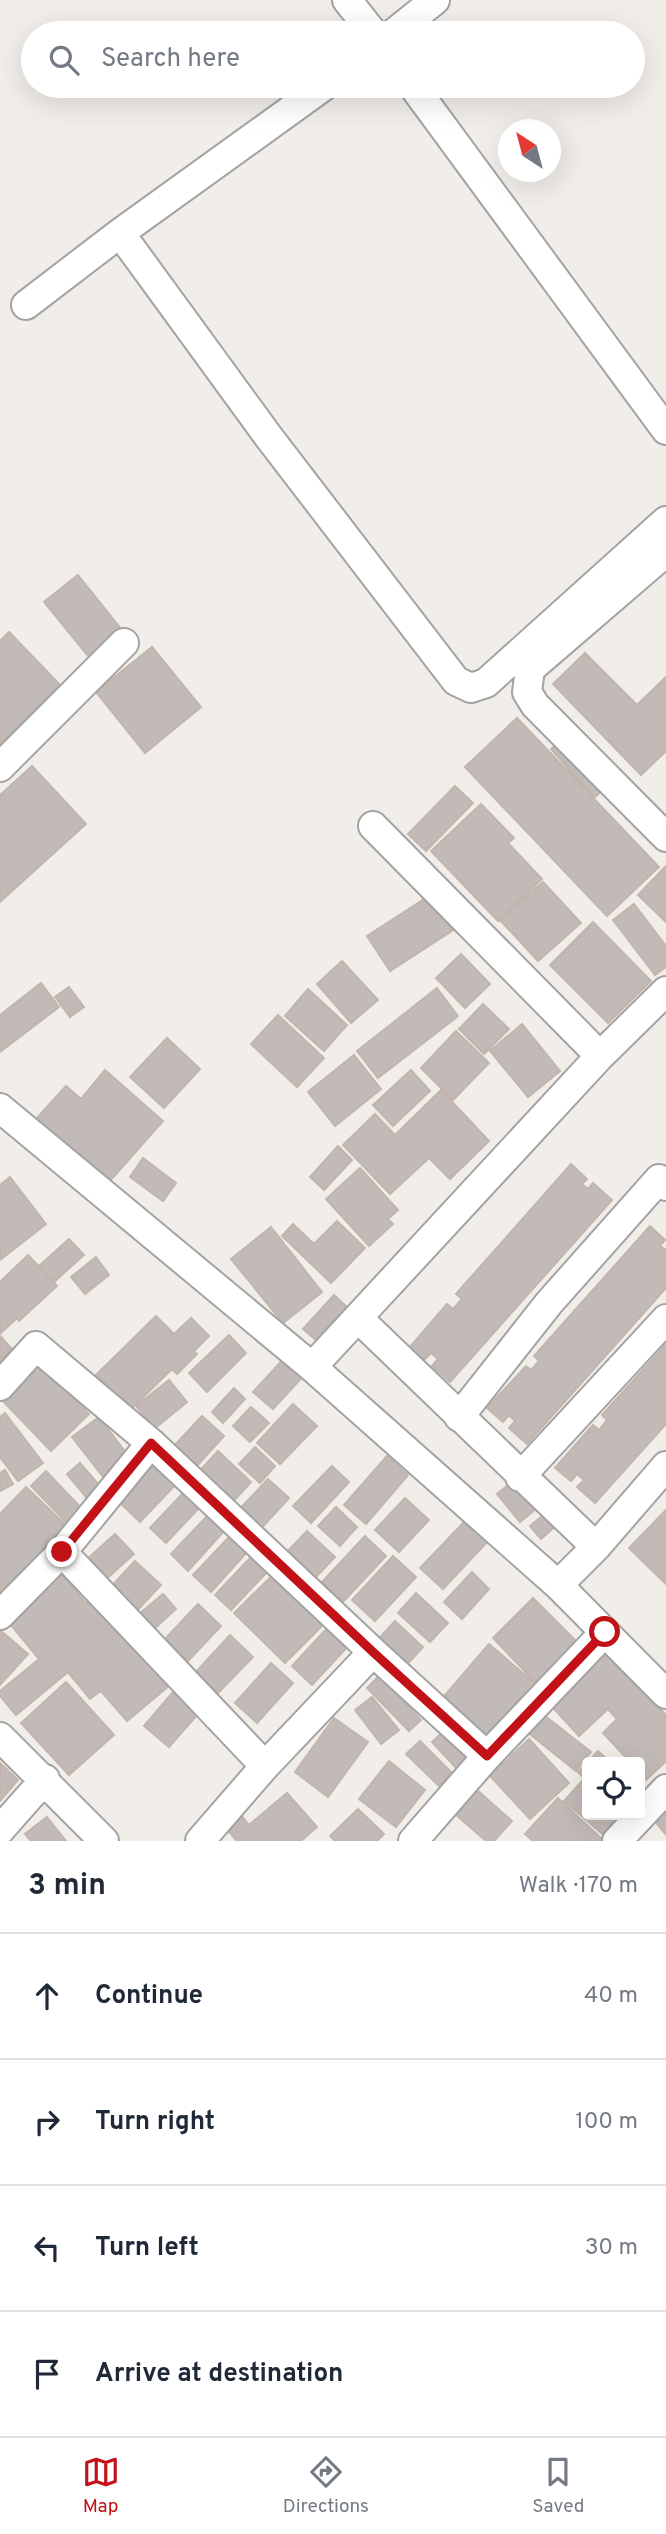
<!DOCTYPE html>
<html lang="en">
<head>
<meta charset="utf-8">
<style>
	:root { --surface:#fff; --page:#f2f2f3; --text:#1f2937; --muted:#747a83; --line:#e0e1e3; --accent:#c21117 }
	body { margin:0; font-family:Overpass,sans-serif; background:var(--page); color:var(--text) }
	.controls { position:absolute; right:21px; bottom:21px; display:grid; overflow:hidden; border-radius:7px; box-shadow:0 7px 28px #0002 }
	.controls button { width:63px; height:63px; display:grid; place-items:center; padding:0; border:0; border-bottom:2px solid var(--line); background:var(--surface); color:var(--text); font:35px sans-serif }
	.compass { position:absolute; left:498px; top:119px; width:63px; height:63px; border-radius:50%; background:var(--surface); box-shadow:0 7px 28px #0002; rotate:324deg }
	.stop { position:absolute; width:21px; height:21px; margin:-16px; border:5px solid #c21117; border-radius:50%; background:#fff }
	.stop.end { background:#c21117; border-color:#fff; box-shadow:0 2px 7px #0008 }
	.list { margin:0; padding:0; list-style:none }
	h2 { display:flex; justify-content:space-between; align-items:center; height:91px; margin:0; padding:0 28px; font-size:30px }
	h2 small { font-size:23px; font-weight:400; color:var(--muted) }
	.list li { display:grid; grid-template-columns:46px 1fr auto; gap:21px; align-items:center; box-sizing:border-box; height:126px; padding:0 28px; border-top:2px solid var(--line) }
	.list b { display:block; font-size:26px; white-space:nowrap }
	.list em { font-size:23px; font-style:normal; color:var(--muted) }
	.icon { flex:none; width:38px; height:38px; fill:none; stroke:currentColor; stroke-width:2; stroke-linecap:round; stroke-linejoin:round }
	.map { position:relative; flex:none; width:666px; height:1841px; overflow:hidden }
	.search { position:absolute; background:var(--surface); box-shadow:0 7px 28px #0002; left:21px; right:21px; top:21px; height:77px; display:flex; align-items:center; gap:18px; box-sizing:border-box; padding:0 24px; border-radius:38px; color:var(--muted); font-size:26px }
	.sheet { height:595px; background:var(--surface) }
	nav { display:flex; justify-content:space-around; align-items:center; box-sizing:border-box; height:98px; border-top:2px solid var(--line); background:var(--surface); font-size:19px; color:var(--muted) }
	nav a { display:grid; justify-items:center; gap:4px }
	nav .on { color:var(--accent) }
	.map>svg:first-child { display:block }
	.building { fill:#c1bab6; stroke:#c2b5ad; stroke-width:2 }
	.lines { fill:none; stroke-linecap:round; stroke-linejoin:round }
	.street-casing { stroke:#a3a3a3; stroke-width:32 }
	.street { stroke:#fff; stroke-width:28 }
	.route { stroke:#c21117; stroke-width:9 }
</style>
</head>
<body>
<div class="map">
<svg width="666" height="1841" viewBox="0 0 666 1841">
	<rect width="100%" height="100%" fill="#f1eee9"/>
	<path class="building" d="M78,575L126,635L93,662L44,602Z
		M9,632L64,689L0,752V641Z
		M152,647L201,707L145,753L96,692Z
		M585,653L637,705L666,677V751L641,775L553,684Z
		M517,718L659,867L607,916L465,767Z
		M565,736L609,784L594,798L551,749Z
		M32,766L86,824L0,902V795Z
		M455,786L473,803L426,851L408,834Z
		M481,804L514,838L508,843L542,879L498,921L431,851Z
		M666,866V922L638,895Z
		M543,882L581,923L538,961L500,920Z
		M432,894L455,929L390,971L367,936Z
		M634,904L666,946V967L655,975L613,920Z
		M593,922L651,981L608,1023L550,965Z
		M461,954L490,984L465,1008L436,978Z
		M342,961L378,1000L351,1023L317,984Z
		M41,983L59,1007L0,1052V1015Z
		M69,987L84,1007L70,1017L55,997Z
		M437,988L458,1016L378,1078L357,1051Z
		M308,989L347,1025L324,1051L285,1016Z
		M483,1004L509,1029L484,1054L459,1029Z
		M278,1015L324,1058L297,1087L251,1044Z
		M522,1024L560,1071L528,1097L490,1051Z
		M456,1031L489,1063L453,1100L421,1068Z
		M167,1038L200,1069L164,1108L130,1077Z
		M354,1055L381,1089L335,1126L308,1092Z
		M105,1070L163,1121L108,1183L36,1119L66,1086L81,1099Z
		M411,1070L430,1091L393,1126L373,1105Z
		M441,1090L489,1141L450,1179L429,1158L390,1194L343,1145L375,1114L395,1135Z
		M338,1146L352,1160L324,1190L310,1177Z
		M143,1158L176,1183L163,1201L130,1177Z
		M571,1164L587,1179L582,1184L588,1189L593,1183L612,1200L450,1382L432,1366L438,1359L431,1353L424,1360L410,1347L447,1304L453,1309L462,1299L456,1294Z
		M360,1168L398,1210L388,1219L393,1224L369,1246L326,1199Z
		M10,1177L46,1224L0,1260V1185Z
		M337,1221L365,1248L331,1283L282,1236L293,1224L314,1244Z
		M650,1226L665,1240L660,1246L666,1250V1288L527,1444L509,1428L515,1421L509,1415L503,1422L487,1408L526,1366L531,1370L539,1361L534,1356Z
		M271,1227L322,1292L283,1323L231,1259Z
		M69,1239L84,1255L54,1282L39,1266Z
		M28,1255L57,1286L19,1321L17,1318L0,1334V1282Z
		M96,1257L109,1275L85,1294L71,1277Z
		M334,1295L347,1307L316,1340L303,1329Z
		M156,1316L174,1334L191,1318L209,1336L194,1351L197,1354L177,1374L172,1369L130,1410L96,1375Z
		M229,1335L246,1353L207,1392L189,1373Z
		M0,1336L12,1349L0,1361Z
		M666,1344V1424L595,1503L577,1487L584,1480L577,1474L571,1481L555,1468L593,1425L599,1430L607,1420L602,1415Z
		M288,1354L307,1372L273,1409L253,1392Z
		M40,1362L89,1414L51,1451L1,1399Z
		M169,1380L187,1402L154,1429L136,1406Z
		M234,1388L245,1399L223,1423L212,1412Z
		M293,1404L317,1426L280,1464L257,1443Z
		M251,1407L269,1423L250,1442L233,1426Z
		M5,1413L43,1463L18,1481L0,1457V1417Z
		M202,1416L224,1436L194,1469L172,1448Z
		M99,1417L130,1458L104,1478L72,1437Z
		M255,1447L275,1466L260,1483L239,1464Z
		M218,1451L251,1482L229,1506L196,1475Z
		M387,1456L408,1475L366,1524L344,1505Z
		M156,1459L179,1481L140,1522L117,1500Z
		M80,1463L99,1485L86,1497L67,1474Z
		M332,1466L349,1482L311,1523L293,1506Z
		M5,1470L13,1484L0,1491V1473Z
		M46,1471L83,1510L68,1524L31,1486Z
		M268,1479L289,1498L258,1532L236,1513Z
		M514,1480L537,1508L520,1522L497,1494Z
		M26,1487L69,1528L0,1600V1514Z
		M184,1492L200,1507L166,1543L150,1528Z
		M405,1498L429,1520L399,1552L375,1530Z
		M336,1507L357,1527L340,1546L318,1526Z
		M666,1510V1584L629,1548Z
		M548,1511L559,1523L541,1539L530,1526Z
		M208,1515L225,1530L188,1571L171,1554Z
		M466,1520L488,1541L443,1589L420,1568Z
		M307,1531L335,1557L314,1579L286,1553Z
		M115,1534L134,1554L103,1582L85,1561Z
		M231,1535L248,1551L211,1592L193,1575Z
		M365,1536L386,1556L343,1602L322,1582Z
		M252,1556L268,1571L231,1610L215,1595Z
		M393,1556L416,1577L375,1621L352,1600Z
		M135,1561L161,1585L132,1616L106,1592Z
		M280,1568L330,1618L285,1663L234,1613Z
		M472,1572L489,1589L462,1619L444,1602Z
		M61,1573L86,1603L92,1598L175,1681L127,1721L101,1691L90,1699L68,1672L16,1715L0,1696V1691L39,1659L6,1619Z
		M416,1593L448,1623L430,1642L398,1613Z
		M163,1594L176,1609L154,1629L140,1613Z
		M533,1598L578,1643L536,1683L493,1638Z
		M198,1604L221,1626L188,1661L164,1640Z
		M395,1621L423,1647L402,1670L374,1644Z
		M330,1625L350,1644L312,1685L292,1666Z
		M0,1630L28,1654L0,1685Z
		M230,1635L253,1657L218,1693L196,1672Z
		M489,1644L538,1686L487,1742L440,1701Z
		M601,1647L666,1715V1761L646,1780L640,1773V1762H630L603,1733L617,1719L608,1709L579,1736L545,1699Z
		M271,1663L293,1683L257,1723L235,1703Z
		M387,1668L412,1695L405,1703L421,1720L409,1731L367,1688Z
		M66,1682L114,1735L69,1775L21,1723Z
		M179,1685L204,1707L169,1747L144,1726Z
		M372,1697L399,1730L381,1744L355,1710Z
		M540,1712L591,1752L576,1771L526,1731Z
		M334,1718L368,1742L328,1797L295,1772Z
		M445,1730L471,1758L458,1770L432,1742Z
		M529,1739L569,1783L530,1819L490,1776Z
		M420,1741L452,1773L439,1786L406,1754Z
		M598,1751L610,1762H587V1781L578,1772Z
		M389,1761L425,1790L396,1827L359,1799Z
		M0,1763L18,1780L0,1801Z
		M583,1780L587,1784V1815H622L624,1817L606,1837L564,1801Z
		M477,1790L512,1821L494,1841H486L456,1815Z
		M287,1793L317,1827L301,1841H237L226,1828L241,1815L249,1825Z
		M558,1798L604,1841H533L525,1834Z
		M666,1801V1835L650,1815Z
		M358,1809L384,1834L377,1841H335L330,1836Z
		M47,1817L66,1841H31L25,1834Z"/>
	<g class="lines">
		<g class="street-casing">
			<path id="street" d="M347,0L373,33
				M394,33L435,0
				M413,86L666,430
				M120,233L268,436L456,681L471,688L486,683L666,521
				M26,305L120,233L324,86
				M666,552L530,669L527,692L535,705L666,837
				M0,767L124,643
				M373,826L600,1056
				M0,1108L312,1367L558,1585L666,1694
				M358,1318L596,1547L666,1466
				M312,1367L600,1056L666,991
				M0,1386L36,1346L151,1443L373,1652L265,1766L200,1841
				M459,1417L549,1303L659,1179L666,1186
				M520,1477L666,1319
				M62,1552L265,1766
				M558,1585L596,1547
				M0,1615L62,1552L151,1443
				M373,1652L487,1756
				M0,1737L104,1841
				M0,1830L45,1779
				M413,1841L487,1756L605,1632
				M617,1841L666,1789"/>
		</g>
		<use href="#street" class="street"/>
	</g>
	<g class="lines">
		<path class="route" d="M62,1552L151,1443L373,1652L487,1756L605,1632"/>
	</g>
</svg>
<div class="controls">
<button><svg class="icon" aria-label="locate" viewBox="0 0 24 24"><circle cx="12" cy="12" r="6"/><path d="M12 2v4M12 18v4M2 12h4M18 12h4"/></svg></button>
</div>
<svg class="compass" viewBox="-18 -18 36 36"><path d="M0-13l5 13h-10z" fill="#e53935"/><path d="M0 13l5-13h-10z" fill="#747a83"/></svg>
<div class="stop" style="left:605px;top:1632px"></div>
<div class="stop end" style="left:62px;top:1552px"></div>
<div class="search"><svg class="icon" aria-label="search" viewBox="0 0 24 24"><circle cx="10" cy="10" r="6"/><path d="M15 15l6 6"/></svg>Search here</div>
</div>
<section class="sheet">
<h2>3 min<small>Walk · 170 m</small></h2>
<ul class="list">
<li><svg class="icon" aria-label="ahead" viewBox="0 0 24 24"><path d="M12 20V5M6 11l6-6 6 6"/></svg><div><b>Continue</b></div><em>40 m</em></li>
<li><svg class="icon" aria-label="right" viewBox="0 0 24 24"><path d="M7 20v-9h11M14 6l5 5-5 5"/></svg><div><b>Turn right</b></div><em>100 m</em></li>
<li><svg class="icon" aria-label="left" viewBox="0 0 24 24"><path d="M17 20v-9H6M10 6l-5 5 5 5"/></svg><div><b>Turn left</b></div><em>30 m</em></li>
<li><svg class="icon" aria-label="arrive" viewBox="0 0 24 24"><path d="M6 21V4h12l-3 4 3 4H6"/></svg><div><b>Arrive at destination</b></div></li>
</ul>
</section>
<nav>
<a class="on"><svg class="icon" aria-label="map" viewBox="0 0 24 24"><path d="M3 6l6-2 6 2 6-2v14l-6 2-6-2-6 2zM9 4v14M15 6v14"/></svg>Map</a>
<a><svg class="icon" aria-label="directions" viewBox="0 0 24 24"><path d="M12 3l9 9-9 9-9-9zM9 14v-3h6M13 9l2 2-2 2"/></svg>Directions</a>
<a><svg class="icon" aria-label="saved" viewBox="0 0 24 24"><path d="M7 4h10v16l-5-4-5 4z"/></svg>Saved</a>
</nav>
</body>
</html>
